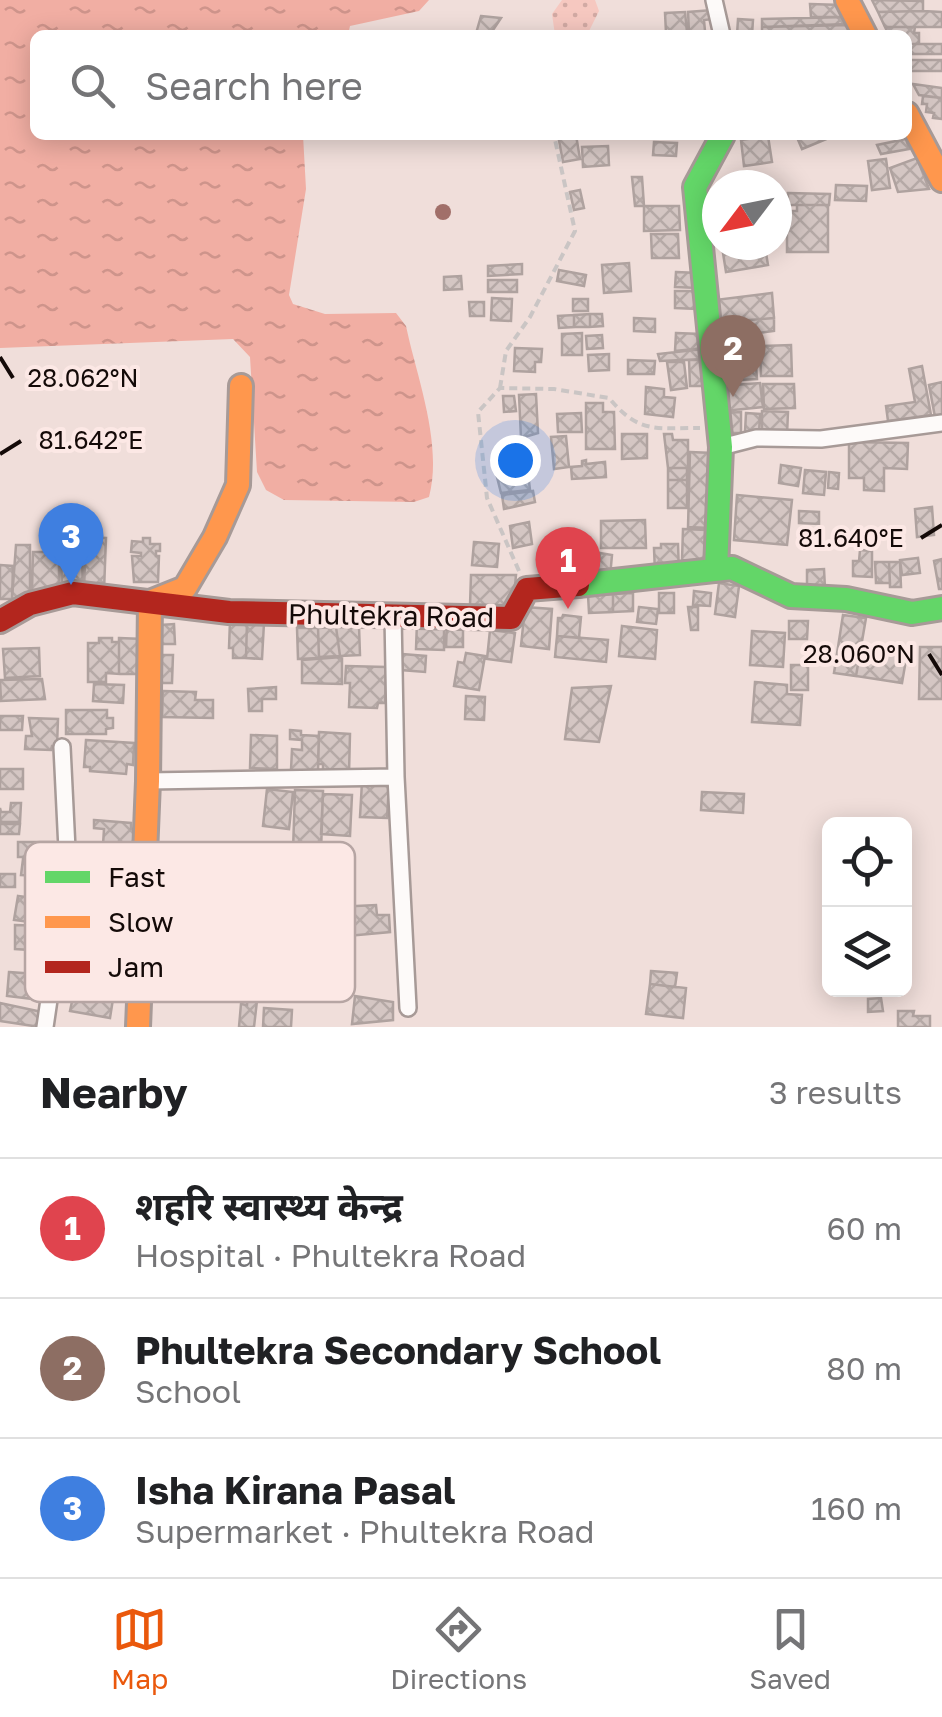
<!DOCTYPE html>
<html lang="en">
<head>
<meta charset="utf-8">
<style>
	:root { --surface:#fff; --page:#f2f2f2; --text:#202124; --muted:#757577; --line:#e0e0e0; --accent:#ea580c }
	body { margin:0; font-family:"Golos Text","Noto Sans Devanagari",sans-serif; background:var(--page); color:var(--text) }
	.controls { position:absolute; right:30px; bottom:30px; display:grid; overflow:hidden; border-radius:15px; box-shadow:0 5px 25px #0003 }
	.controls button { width:90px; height:90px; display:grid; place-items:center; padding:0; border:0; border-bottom:2px solid var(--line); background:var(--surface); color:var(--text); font:50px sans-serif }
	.compass { position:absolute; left:702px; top:170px; width:90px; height:90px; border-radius:50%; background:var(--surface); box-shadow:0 5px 25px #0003; rotate:238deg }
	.you { position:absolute; left:515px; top:460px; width:35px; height:35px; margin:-25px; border:8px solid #fff; border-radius:50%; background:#1a73e8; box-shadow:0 0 0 15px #1a73e833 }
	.badge { display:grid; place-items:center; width:65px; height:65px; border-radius:50%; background:var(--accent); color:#fff; font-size:32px; font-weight:700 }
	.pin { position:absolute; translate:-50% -82px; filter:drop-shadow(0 2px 5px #0008) }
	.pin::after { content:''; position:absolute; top:52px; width:35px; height:30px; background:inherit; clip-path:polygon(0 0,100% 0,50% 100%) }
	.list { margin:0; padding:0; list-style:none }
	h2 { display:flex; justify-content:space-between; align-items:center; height:130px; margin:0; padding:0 40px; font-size:42px }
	h2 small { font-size:32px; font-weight:400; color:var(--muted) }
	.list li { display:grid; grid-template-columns:65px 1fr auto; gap:30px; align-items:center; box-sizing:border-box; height:140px; padding:0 40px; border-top:2px solid var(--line) }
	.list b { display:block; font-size:38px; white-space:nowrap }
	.list p { margin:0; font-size:32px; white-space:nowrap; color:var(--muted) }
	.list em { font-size:32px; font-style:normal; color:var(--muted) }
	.icon { flex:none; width:55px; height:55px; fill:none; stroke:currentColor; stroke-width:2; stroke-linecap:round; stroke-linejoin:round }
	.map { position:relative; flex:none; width:942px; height:1027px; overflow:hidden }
	.search { position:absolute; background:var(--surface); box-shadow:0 5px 25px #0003; left:30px; right:30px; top:30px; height:110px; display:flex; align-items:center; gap:25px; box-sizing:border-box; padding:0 35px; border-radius:15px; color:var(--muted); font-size:38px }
	.sheet { height:550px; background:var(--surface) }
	nav { display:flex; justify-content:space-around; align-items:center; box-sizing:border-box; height:140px; border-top:2px solid var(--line); background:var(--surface); font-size:28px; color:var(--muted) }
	nav a { display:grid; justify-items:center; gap:5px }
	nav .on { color:var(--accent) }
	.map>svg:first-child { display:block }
	.park { fill:url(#park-dots) }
	.water { fill:url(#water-ripples) }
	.building { fill:url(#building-cross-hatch); stroke:#afa29f; stroke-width:2.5 }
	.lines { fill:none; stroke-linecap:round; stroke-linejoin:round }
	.street-casing { stroke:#a79a97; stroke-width:20 }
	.fast-casing { stroke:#a79a97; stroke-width:28 }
	.slow-casing { stroke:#a79a97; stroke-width:28 }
	.jam-casing { stroke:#a79a97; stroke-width:28 }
	.path { stroke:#cac5c4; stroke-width:4; stroke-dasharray:8 5; stroke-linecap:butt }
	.street { stroke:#fdfaf9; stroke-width:15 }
	.fast { stroke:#63d668; stroke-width:22 }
	.slow { stroke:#ff974d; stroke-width:22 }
	.jam { stroke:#b3261e; stroke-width:22 }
	.tree { fill:#a16f69 }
	.ticks { fill:none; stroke:#140a08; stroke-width:4 }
	.labels { text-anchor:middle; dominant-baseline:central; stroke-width:8; stroke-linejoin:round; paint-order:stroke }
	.street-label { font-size:28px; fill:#140a08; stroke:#fce8e5 }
	.key { fill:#fce8e5; stroke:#b6a5a3; stroke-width:2.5 }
	.key-label { font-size:28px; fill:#140a08 }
	.ticks-label { font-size:25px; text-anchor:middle; fill:#140a08; stroke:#fce8e5; stroke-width:8; stroke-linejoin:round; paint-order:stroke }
</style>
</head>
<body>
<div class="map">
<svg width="942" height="1027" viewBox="0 0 942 1027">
	<defs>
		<pattern id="park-dots" width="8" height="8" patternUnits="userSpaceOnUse" patternTransform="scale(2.5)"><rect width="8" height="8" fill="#f6c8c0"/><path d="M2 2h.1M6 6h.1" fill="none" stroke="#d2aaa4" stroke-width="1.8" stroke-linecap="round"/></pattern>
		<pattern id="water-ripples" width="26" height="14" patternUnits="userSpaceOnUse" patternTransform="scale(2.5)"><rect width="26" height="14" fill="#f1aea3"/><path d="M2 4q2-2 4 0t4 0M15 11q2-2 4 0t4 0" fill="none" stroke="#ce948b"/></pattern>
		<pattern id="building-cross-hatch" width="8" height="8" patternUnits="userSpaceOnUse" patternTransform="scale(2.5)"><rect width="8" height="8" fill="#d4c6c3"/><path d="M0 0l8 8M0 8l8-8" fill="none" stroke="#b5a9a6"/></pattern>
	</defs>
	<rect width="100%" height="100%" fill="#f0deda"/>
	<path class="park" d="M562,0H595L599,11L587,35H555L552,14Z"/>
	<path class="water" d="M0,0H429L419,11L350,26L348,35H35V135H303L306,189L289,295L293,304L325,314L396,313L406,326C417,378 443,444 429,497L414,502L284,500L266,490L257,472L250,357L233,339L0,348Z"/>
	<path class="building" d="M872,0L923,1V11L878,12Z
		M810,4L842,5L848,17H811Z
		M712,10L713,19L704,20L705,31L689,32L688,12Z
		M923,11L942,12V27H885L878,12Z
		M685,12L687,32L666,33L665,13Z
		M481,16L501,18L491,33L477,30Z
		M848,17V24L762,27V19Z
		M738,19L753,20L752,35H737Z
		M850,25V35H762V27Z
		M885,27H915L914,33H919V44H907V35H889Z
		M907,44H942V54H907Z
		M907,60H942V71H907Z
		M913,84L942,88V98L919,95Z
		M923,96L942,98V119L933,118L934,113L926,112L927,104H922Z
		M558,135H576L580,159L563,162Z
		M796,135H836L802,149Z
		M768,136L772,162L744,166L741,140Z
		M906,139L909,149L881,154L877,145Z
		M654,142L677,143L676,156L653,155Z
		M608,146L609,165L583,167L582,147Z
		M917,158L929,189L898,192L890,168Z
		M886,159L890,188L872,190L868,161Z
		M632,177H642L644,206H635Z
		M836,185L867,186L866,201L835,200Z
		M580,190L584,208L574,210L570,192Z
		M788,193L830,194L829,205H788Z
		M707,194H717V217H709Z
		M797,205H828V252H787V211H797Z
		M644,206H679L680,230L644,231Z
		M651,234H678L679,258H652Z
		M765,247L768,265L726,272L723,253Z
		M629,263L631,291L604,293L602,265Z
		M522,264V274L488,276V266Z
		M559,270L586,275L584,286L557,281Z
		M676,272L698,273L697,288L675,287Z
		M461,276L462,289L444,290V277Z
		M488,280H517V292H488Z
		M675,291H698L697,309L675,308Z
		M772,293L774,318L716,323L715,300Z
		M492,298L512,299L511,321L491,320Z
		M573,299H588V311H573Z
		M469,302H484V316H470Z
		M590,314H602L603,326L590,327Z
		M590,314V327H574V315Z
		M574,315V327L559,328L558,316Z
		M634,318L655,319V332L634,331Z
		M774,318V331L718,338L716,323Z
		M582,333V355H562V334Z
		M676,333L701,334L704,348L675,351Z
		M602,335L603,348L587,349L586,336Z
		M736,344L739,382L721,383L718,345Z
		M739,344H750L751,352H755L757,379L741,380Z
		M791,345L792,376H761L760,346Z
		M515,348L542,349L541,362H535V372L514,371Z
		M704,349V359L660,361L658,354Z
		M609,354V370L589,371L588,355Z
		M628,360L655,361L654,374H628Z
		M689,360H706L707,386H690Z
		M667,362H684L687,388L671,390Z
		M922,366L931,415L888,421L886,406L915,402L909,369Z
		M942,382V416L935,417L929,385Z
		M760,383L763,407L724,411L721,386Z
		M763,384H794L795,408L764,409Z
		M646,387L664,389V397L675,398L673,417L645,414Z
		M536,394L538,433L521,438L519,395Z
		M503,396H514L516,411L504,412Z
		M586,403H603V412H614L615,449H586Z
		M762,411L788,412L787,435L762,434Z
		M741,412V433H726L725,413Z
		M581,413L582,432H558L557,414Z
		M746,413L760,414L759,433L745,432Z
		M622,434H647V458L622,459Z
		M664,434H672L673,440H688V468H668Z
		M566,436L569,467L554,469L551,437Z
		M849,442L908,443L907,469L884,468V491L864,490V478H849Z
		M690,452L713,453L710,528L688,527Z
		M586,460V464L605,462L606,477L572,479L571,467L582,466V461Z
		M781,465L801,468L798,486L779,483Z
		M668,468H687V480H668Z
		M805,470L826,472L824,495L803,493Z
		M829,472L839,473L838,489L828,488Z
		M528,473L530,490L501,493L497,477Z
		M668,480H687V508H668Z
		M533,491L535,502L504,509L502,495Z
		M737,495L792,500L787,545L734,540Z
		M932,507L934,535L917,537L915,509Z
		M799,511L819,512V524L799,523Z
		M645,520L646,548H601V521Z
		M529,522L532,544L513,548L510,526Z
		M683,529L707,530L706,561L682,560Z
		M86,537L106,538L104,591L84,590Z
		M143,538H150V544H160V551H156V556H159L158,582H134L132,556H141V553L131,552L132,541L143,542Z
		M474,542L499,544L497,567L472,565Z
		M661,544H678L679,572L655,573L654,548H661Z
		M16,545H30V598L12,599Z
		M860,550L872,551V577L853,576V561H859Z
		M33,552H59V590H32Z
		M600,553L612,555L610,577L597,575Z
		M61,554H82L83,590H62Z
		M918,558L920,573L902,575L900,560Z
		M942,559V589H939L934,561Z
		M875,562H889L890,583H876Z
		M889,562H900L901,587H890Z
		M567,564V577L542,579L541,566Z
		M0,565L13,566L12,599H0Z
		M824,569L825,588H807V570Z
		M471,575H516L513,606H470Z
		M719,583L739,586L735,617L715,614Z
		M694,591L711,593L710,606L693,605Z
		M633,593V611L613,612V594Z
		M659,593H674V613H659Z
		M613,594V612L589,613L588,595Z
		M525,607L552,609L549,649L521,646Z
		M639,607L658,609L656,624L637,622Z
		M688,607H698V630H691Z
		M563,615L581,617L579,638L557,636L558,618H562Z
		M843,615L866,618L856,676L834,673Z
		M230,621L247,622L246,658H233V648H229Z
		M789,621H808L807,639H789Z
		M247,622L264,623L262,659L246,658Z
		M417,622H444V650L416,649Z
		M447,623H463V647H446Z
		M174,624L175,644H161V625Z
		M359,626L360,655L340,656L336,627Z
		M622,626L657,630L655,659L619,656Z
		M336,627L340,656L319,657L318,628Z
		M297,628H318L319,658L298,659Z
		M490,630L515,633L511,662L487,659Z
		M752,631L785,633L783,667L750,665Z
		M557,636L608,640L606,662L555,657Z
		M99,638H112V642H119V674L106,673V682H88V643H99Z
		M119,638L143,639L142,674H119Z
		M861,646L907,654L902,683L856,676Z
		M920,647H942V699H919Z
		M39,648L40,676L5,678L3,649Z
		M466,653L485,656L479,690L454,686L458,662L464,663Z
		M402,654L426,656L425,672L401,670Z
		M161,655H173L172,683H161Z
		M342,657V684L302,683V660Z
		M791,665H808V690H791Z
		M346,666L386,667L385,703H378L377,708L349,707L350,683H345Z
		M42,679L45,699L1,701L0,680Z
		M755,682L787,685V694L802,695L800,725L752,722Z
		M94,684L124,685L123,703L93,701Z
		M611,686L599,742L565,739L572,688Z
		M276,687V699H262V711H249L248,689Z
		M163,691L196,692L195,700H213V718L162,717Z
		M466,696L485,697L484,720L465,719Z
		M66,710H107V718H113V728L106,729V734H66Z
		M0,716H23L22,730H0Z
		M29,718L58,719L57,746H52L51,750L25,749L26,736H32Z
		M290,730L301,731V735L319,736L318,771L291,770L292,749L302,750V740L290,739Z
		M319,732L350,734L349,774L323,772V764H318Z
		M251,735L277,736V769L250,768Z
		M86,740L134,743L133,765L127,764L126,774L90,771V767H84Z
		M0,769H23V789H0Z
		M362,782L389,784L387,818L360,817Z
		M267,789L293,792L289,829L263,826Z
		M295,790L323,791L321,852L293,851Z
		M702,792L744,794L743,813L701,810Z
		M323,794L352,795L350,836L321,834Z
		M11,803H21L20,822H0V808L1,812H10Z
		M94,820L131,823V829H136L131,848L103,845L104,829L94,828Z
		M0,824H20L19,834H0Z
		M18,842H54L53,857H18Z
		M23,859H44L43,876L21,875Z
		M0,874H15V887H0Z
		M18,896L51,900L47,924L14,920Z
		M376,905L377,915H389L390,932L337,937L336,907Z
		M15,925L47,926L46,951L15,949Z
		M651,971L677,973L675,987L650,984Z
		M9,972L36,974L33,999L7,996Z
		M650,984L686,988L683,1018L646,1014Z
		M248,991L258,992L254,1027H239L241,1004L247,1005Z
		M74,992L113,999L110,1018L70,1011Z
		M355,996L393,1002V1020L352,1024Z
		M881,998L883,1011L868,1012V999Z
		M0,1003L42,1012L40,1027L0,1021Z
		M264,1008L292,1010L291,1027H263Z
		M898,1011H914L913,1016H930V1027H898Z"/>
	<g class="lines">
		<g class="street-casing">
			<path id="street" d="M714,0L722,35
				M721,447L756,438L821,439L942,423
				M396,777L408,1008
				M148,781L396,777L393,615
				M45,1027L68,870L62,747"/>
		</g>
		<g class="fast-casing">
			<path id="fast" d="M716,570L721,447L695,187L723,135
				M578,585L732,568L791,596L846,599L912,613L942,608"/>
		</g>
		<g class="slow-casing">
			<path id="slow" d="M847,0L865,35
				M907,114L942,180
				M138,1027L148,781L150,602L185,588L215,537L238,485L241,386"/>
		</g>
		<g class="jam-casing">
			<path id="jam" d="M0,621L30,604L73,593L229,612L511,618L527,589L578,585"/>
		</g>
		<path class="path" d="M500,388L506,351L530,317L575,231L554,135
			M519,571L487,498L478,412L500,388L554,389L609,398C639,434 656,428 700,428"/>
		<use href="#street" class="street"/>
		<use href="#fast" class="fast"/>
		<use href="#slow" class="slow"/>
		<use href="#jam" class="jam"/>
	</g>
	<circle class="tree" cx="443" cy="212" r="8"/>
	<path class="ticks" d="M0,357L13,378M0,454L21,441M921,538L942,525M929,654L942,675"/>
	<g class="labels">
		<g class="street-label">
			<text transform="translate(391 615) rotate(1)">Phultekra Road</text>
		</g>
	</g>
	<rect x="25" y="842" width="330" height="160" rx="15" class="key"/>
	<rect x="45" y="871" width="45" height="12" fill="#63d668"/>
	<rect x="45" y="916" width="45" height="12" fill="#ff974d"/>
	<rect x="45" y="961" width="45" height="12" fill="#b3261e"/>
	<g class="key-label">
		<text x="108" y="887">Fast</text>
		<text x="108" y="932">Slow</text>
		<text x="108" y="977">Jam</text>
	</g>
	<g class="ticks-label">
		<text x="83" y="387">28.062°N</text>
		<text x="91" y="449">81.642°E</text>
		<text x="851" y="547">81.640°E</text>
		<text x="859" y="663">28.060°N</text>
	</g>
</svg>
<div class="controls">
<button><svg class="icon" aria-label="locate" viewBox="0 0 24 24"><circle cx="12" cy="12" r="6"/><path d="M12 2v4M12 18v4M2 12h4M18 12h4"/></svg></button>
<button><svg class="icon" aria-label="layers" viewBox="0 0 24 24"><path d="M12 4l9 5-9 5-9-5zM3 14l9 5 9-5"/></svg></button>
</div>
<svg class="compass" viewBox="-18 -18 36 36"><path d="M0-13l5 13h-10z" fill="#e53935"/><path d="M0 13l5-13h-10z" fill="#757577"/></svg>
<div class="you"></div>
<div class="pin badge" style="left:568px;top:609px;background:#e0444e">1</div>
<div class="pin badge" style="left:733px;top:397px;background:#8d6e63">2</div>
<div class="pin badge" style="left:71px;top:585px;background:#3f7fe0">3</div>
<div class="search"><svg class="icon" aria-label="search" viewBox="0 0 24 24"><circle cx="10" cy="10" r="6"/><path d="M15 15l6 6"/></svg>Search here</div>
</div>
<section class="sheet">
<h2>Nearby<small>3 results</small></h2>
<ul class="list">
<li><span class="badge" style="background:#e0444e">1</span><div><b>शहरि स्वास्थ्य केन्द्र</b><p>Hospital · Phultekra Road</p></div><em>60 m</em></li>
<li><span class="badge" style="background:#8d6e63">2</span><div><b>Phultekra Secondary School</b><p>School</p></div><em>80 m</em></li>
<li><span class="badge" style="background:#3f7fe0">3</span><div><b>Isha Kirana Pasal</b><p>Supermarket · Phultekra Road</p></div><em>160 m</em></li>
</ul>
</section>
<nav>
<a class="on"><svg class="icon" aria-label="map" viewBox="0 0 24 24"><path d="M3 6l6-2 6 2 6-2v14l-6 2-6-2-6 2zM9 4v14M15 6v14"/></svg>Map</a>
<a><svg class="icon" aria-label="directions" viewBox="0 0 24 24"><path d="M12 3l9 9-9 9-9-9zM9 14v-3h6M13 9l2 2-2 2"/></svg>Directions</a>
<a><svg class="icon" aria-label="saved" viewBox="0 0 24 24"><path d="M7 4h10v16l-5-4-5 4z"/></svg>Saved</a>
</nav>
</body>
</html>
